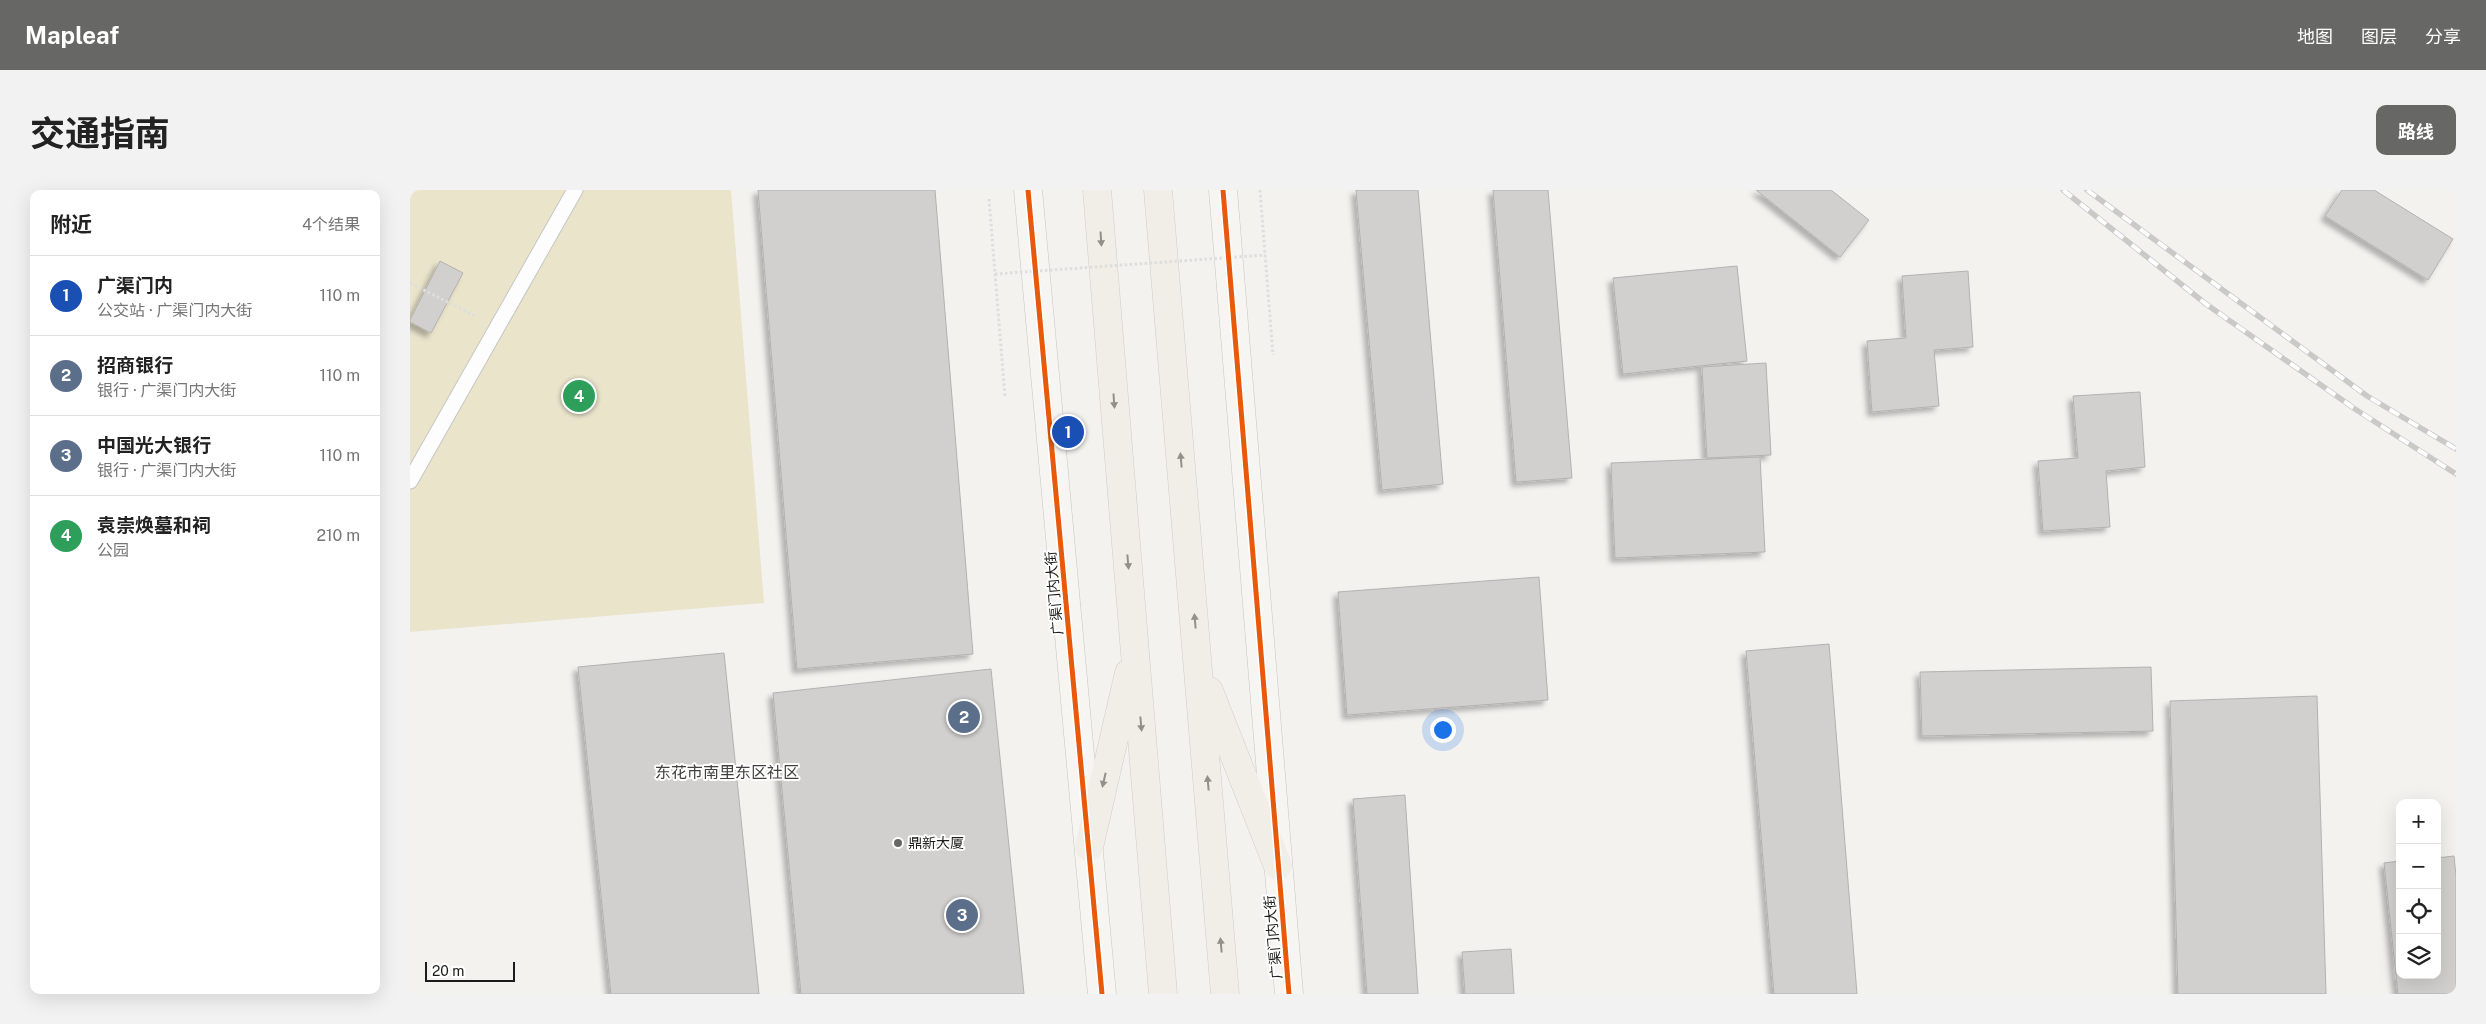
<!DOCTYPE html>
<html lang="zh">
<head>
<meta charset="utf-8">
<style>
	:root { --surface:#fff; --page:#f2f2f2; --text:#222; --muted:#767676; --line:#e0e0e0; --accent:#676765 }
	body { margin:0; font-family:"Public Sans","Noto Sans SC",sans-serif; background:var(--page); color:var(--text) }
	.controls { position:absolute; right:15px; bottom:15px; display:grid; overflow:hidden; border-radius:10px; box-shadow:0 5px 20px #0002 }
	.controls button { width:45px; height:45px; display:grid; place-items:center; padding:0; border:0; border-bottom:1px solid var(--line); background:var(--surface); color:var(--text); font:25px sans-serif }
	.scale { position:absolute; left:15px; bottom:12px; width:90px; box-sizing:border-box; padding-left:5px; border:2px solid #1c1c1a; border-top:0; font-size:14px; line-height:18px; white-space:nowrap; color:#1c1c1a; -webkit-text-stroke:4px #fff; paint-order:stroke }
	.you { position:absolute; left:1032px; top:539px; width:18px; height:18px; margin:-12px; border:4px solid #fff; border-radius:50%; background:#1a73e8; box-shadow:0 0 0 8px #1a73e833 }
	.badge { display:grid; place-items:center; width:32px; height:32px; border-radius:50%; background:var(--accent); color:#fff; font-size:16px; font-weight:700 }
	.pin { position:absolute; translate:-50% -50%; border:2px solid #fff; box-shadow:0 1px 5px #0006 }
	.list { margin:0; padding:0; list-style:none }
	h2 { display:flex; justify-content:space-between; align-items:center; height:65px; margin:0; padding:0 20px; font-size:21px }
	h2 small { font-size:16px; font-weight:400; color:var(--muted) }
	.list li { display:grid; grid-template-columns:32px 1fr auto; gap:15px; align-items:center; box-sizing:border-box; height:80px; padding:0 20px; border-top:1px solid var(--line) }
	.list b { display:block; font-size:19px; white-space:nowrap }
	.list p { margin:0; font-size:16px; white-space:nowrap; color:var(--muted) }
	.list em { font-size:16px; font-style:normal; color:var(--muted) }
	.icon { flex:none; width:28px; height:28px; fill:none; stroke:currentColor; stroke-width:2; stroke-linecap:round; stroke-linejoin:round }
	.map { position:relative; flex:none; width:2046px; height:804px; overflow:hidden; border-radius:10px }
	header { display:flex; align-items:center; gap:30px; box-sizing:border-box; height:70px; padding:0 25px; background:var(--accent); color:#fff }
	header strong { font-size:24px }
	nav { display:flex; gap:28px; margin-inline-start:auto; font-size:18px }
	.intro { display:flex; align-items:center; justify-content:space-between; box-sizing:border-box; height:120px; padding:0 30px }
	h1 { margin:0; font-size:35px }
	.button { padding:12px 22px; border-radius:10px; background:var(--accent); color:#fff; font-size:18px; font-weight:700 }
	main { display:flex; gap:30px; padding:0 30px }
	aside { flex:1; background:var(--surface); border-radius:10px; box-shadow:0 5px 20px #0002 }
	.map>svg:first-child { display:block }
	.green { fill:#eae4cb }
	.building { fill:#d1d0cf; stroke:#b3b2b0; filter:url(#shadow) }
	.lines { fill:none; stroke-linecap:round; stroke-linejoin:round }
	.lane-casing { stroke:#c6c6c4; stroke-width:17 }
	.secondary-casing { stroke:#c6c6c4; stroke-width:29 }
	.primary-casing { stroke:#cecdcc; stroke-width:29 }
	.path { stroke:#dededd; stroke-width:3; stroke-dasharray:2.5 2.5; stroke-linecap:butt }
	.lane { stroke:#fdfdfd; stroke-width:15 }
	.secondary { stroke:#f6f5f2; stroke-width:28 }
	.primary { stroke:#f0eee6; stroke-width:28 }
	.rail-casing { stroke:#c9c9c8; stroke-width:5.5 }
	.rail { stroke:#fff; stroke-width:4; stroke-dasharray:11; stroke-linecap:butt }
	.path-bridge { stroke:#dededd; stroke-width:3; stroke-dasharray:2.5 2.5; stroke-linecap:butt }
	.cycleway-casing { stroke:#fff; stroke-width:8 }
	.cycleway { stroke:#e8590c; stroke-width:5 }
	.oneway { fill:#91908a }
	.poi-dot { fill:#676765; stroke:#fff; stroke-width:2 }
	.labels { text-anchor:middle; dominant-baseline:central; stroke-width:4; stroke-linejoin:round; paint-order:stroke }
	.street-label { font-size:14px; fill:#1c1c1a; stroke:#fff }
	.poi-label { font-size:14px; fill:#1c1c1a; stroke:#fff; text-anchor:start }
	.quarter-label { font-size:16px; fill:#43423e; stroke:#fff }
</style>
</head>
<body>
<header>
<strong>Mapleaf</strong>
<nav><a>地图</a><a>图层</a><a>分享</a></nav>
</header>
<div class="intro"><h1>交通指南</h1><a class="button">路线</a></div>
<main>
<aside>
<h2>附近<small>4个结果</small></h2>
<ul class="list">
<li><span class="badge" style="background:#1a4fb4">1</span><div><b>广渠门内</b><p>公交站 · 广渠门内大街</p></div><em>110 m</em></li>
<li><span class="badge" style="background:#5c6f8a">2</span><div><b>招商银行</b><p>银行 · 广渠门内大街</p></div><em>110 m</em></li>
<li><span class="badge" style="background:#5c6f8a">3</span><div><b>中国光大银行</b><p>银行 · 广渠门内大街</p></div><em>110 m</em></li>
<li><span class="badge" style="background:#2e9e5b">4</span><div><b>袁崇焕墓和祠</b><p>公园</p></div><em>210 m</em></li>
</ul>
</aside>
<div class="map">
<svg width="2046" height="804" viewBox="0 0 2046 804">
	<defs>
		<filter id="shadow"><feDropShadow dx="-4.5" dy="4.5" stdDeviation="2.5" flood-color="#0004"/></filter>
	</defs>
	<rect width="100%" height="100%" fill="#f3f2ef"/>
	<path class="green" d="M0,0H321L354,413L0,442Z"/>
	<path class="building" d="M348,0H525L563,464L387,479Z
		M946,0H1008L1033,294L972,300Z
		M1083,0H1138L1162,288L1106,292Z
		M1346,0H1421L1459,30L1430,67Z
		M1932,0H1964L2043,49L2018,90L1915,26Z
		M30,71L53,83L21,143L0,132V130Z
		M1327,76L1337,171L1213,184L1203,88Z
		M1558,81L1563,157L1524,160L1529,216L1462,222L1457,151L1496,148L1492,86Z
		M1356,173L1361,265L1297,268L1292,177Z
		M1730,202L1735,277L1696,281L1700,337L1633,341L1628,271L1668,268L1663,206Z
		M1350,267L1355,362L1205,368L1201,273Z
		M1129,387L1138,510L937,525L928,402Z
		M1419,454L1447,804H1364L1336,461Z
		M314,463L349,804H201L168,477Z
		M1741,477L1743,541L1512,546L1510,482Z
		M581,479L614,804H391L363,503Z
		M1907,506L1916,804H1768L1760,511Z
		M995,605L1008,804H957L943,609Z
		M2044,666L2046,686V804H1988L1974,673L1990,671V785H2027V668Z
		M1101,759L1104,804H1055L1052,762Z"/>
	<g class="lines">
		<g class="lane-casing">
			<path id="lane" d="M0,291L165,0"/>
		</g>
		<g class="secondary-casing">
			<path id="secondary" d="M618,0L692,804
				M813,0L879,804"/>
		</g>
		<g class="primary-casing">
			<path id="primary" d="M687,0L753,804
				M748,0L815,804
				M799,501L868,676
				M679,657L719,483"/>
		</g>
		<path class="path" d="M850,0L863,165
			M579,9L595,207
			M0,93L67,127"/>
		<use href="#lane" class="lane"/>
		<use href="#secondary" class="secondary"/>
		<use href="#primary" class="primary"/>
		<g class="rail-casing">
			<path id="rail" d="M1653,0L1796,114L1945,219L2046,284
				M1677,0L1957,206L2046,259"/>
		</g>
		<use href="#rail" class="rail"/>
		<path class="path-bridge" d="M585,84L855,65"/>
		<g class="cycleway-casing">
			<path id="cycleway" d="M618,0L692,804
				M813,0L879,804"/>
		</g>
		<use href="#cycleway" class="cycleway"/>
	</g>
	<defs><path id="oneway-solid" d="M-6-.8H1V-3.2L6.5 0L1 3.2V.8H-6Z" transform="scale(1.25)"/></defs>
	<g class="oneway">
		<use href="#oneway-solid" transform="translate(691 49) rotate(86)"/>
		<use href="#oneway-solid" transform="translate(704 211) rotate(86)"/>
		<use href="#oneway-solid" transform="translate(771 270) rotate(-95)"/>
		<use href="#oneway-solid" transform="translate(718 372) rotate(85)"/>
		<use href="#oneway-solid" transform="translate(785 431) rotate(-95)"/>
		<use href="#oneway-solid" transform="translate(731 534) rotate(85)"/>
		<use href="#oneway-solid" transform="translate(694 590) rotate(103)"/>
		<use href="#oneway-solid" transform="translate(798 593) rotate(-95)"/>
		<use href="#oneway-solid" transform="translate(811 755) rotate(-95)"/>
	</g>
	<circle class="poi-dot" cx="488" cy="653" r="5"/>
	<g class="labels">
		<g class="street-label">
			<text transform="translate(644 403) rotate(-95)">广渠门内大街</text>
			<text transform="translate(863 747) rotate(-95)">广渠门内大街</text>
		</g>
		<g class="poi-label">
			<text x="498" y="653">鼎新大厦</text>
		</g>
		<g class="quarter-label">
			<text x="317" y="582">东花市南里东区社区</text>
		</g>
	</g>
</svg>
<div class="controls">
<button>+</button>
<button>−</button>
<button><svg class="icon" aria-label="locate" viewBox="0 0 24 24"><circle cx="12" cy="12" r="6"/><path d="M12 2v4M12 18v4M2 12h4M18 12h4"/></svg></button>
<button><svg class="icon" aria-label="layers" viewBox="0 0 24 24"><path d="M12 4l9 5-9 5-9-5zM3 14l9 5 9-5"/></svg></button>
</div>
<div class="scale">20 m</div>
<div class="you"></div>
<div class="pin badge" style="left:658px;top:242px;background:#1a4fb4">1</div>
<div class="pin badge" style="left:554px;top:527px;background:#5c6f8a">2</div>
<div class="pin badge" style="left:552px;top:725px;background:#5c6f8a">3</div>
<div class="pin badge" style="left:169px;top:206px;background:#2e9e5b">4</div>
</div>
</main>
</body>
</html>
